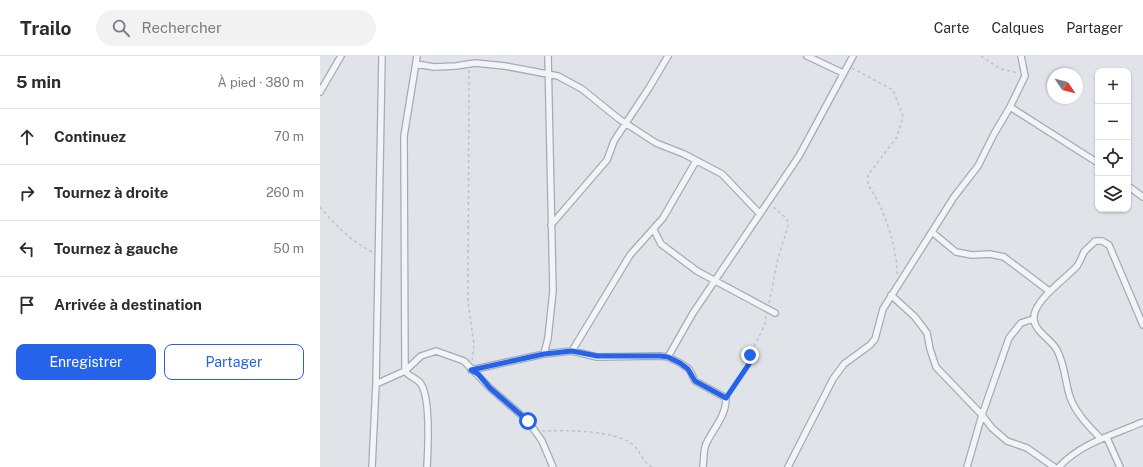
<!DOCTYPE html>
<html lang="fr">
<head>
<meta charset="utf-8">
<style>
	:root { --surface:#fff; --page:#f2f2f3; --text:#2b2b33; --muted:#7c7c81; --line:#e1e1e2; --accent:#2563eb }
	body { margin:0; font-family:"Public Sans",sans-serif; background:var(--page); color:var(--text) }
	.controls { position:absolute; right:12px; top:12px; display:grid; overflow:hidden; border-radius:8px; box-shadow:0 1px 3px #0004 }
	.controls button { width:36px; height:36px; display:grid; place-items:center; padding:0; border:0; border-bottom:1px solid var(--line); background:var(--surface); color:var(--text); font:20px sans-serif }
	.compass { position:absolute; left:727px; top:12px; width:36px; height:36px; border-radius:50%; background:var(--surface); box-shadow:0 1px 3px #0004; rotate:125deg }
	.stop { position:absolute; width:12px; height:12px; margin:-9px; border:3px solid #2563eb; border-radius:50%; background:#fff }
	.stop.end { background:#2563eb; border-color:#fff; box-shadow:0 1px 4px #0008 }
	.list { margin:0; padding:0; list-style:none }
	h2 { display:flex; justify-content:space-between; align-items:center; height:52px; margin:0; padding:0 16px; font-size:17px }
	h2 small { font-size:13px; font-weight:400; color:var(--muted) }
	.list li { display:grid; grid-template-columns:26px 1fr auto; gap:12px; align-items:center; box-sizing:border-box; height:56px; padding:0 16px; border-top:1px solid var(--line) }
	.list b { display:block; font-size:15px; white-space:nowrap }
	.list em { font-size:13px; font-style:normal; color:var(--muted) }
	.actions { display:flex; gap:8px; padding:12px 16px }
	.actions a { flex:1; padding:9px 0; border:1px solid var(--accent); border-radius:8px; text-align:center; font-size:14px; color:var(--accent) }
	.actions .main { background:var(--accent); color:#fff }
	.icon { flex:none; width:22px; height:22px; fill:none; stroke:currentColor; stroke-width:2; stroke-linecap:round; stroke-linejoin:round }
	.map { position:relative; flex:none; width:823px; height:411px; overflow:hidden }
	header { display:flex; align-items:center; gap:24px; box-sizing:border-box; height:56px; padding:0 20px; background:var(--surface); border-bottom:1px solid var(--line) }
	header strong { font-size:19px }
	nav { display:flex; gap:22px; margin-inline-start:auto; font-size:14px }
	.search { width:280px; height:36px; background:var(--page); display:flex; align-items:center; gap:10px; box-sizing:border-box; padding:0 14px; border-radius:22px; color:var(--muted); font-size:15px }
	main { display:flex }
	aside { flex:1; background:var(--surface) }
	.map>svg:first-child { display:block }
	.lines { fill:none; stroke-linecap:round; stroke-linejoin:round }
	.minor-casing { stroke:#a5abb2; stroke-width:8 }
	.path { stroke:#bec2c7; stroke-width:1.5; stroke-dasharray:3 3; stroke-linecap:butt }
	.minor { stroke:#f2f4f7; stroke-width:5.5 }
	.route { stroke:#2563eb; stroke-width:5 }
</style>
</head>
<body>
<header>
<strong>Trailo</strong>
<div class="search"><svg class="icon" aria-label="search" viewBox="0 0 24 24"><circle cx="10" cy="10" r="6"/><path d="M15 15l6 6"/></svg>Rechercher</div>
<nav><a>Carte</a><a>Calques</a><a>Partager</a></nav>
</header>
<main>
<aside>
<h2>5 min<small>À pied · 380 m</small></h2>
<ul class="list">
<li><svg class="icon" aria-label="ahead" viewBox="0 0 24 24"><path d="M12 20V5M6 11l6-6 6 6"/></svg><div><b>Continuez</b></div><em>70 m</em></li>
<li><svg class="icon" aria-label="right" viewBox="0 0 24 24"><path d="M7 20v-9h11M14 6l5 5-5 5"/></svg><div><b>Tournez à droite</b></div><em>260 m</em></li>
<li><svg class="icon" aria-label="left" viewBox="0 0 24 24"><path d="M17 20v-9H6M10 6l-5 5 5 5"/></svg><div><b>Tournez à gauche</b></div><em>50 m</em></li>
<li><svg class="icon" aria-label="arrive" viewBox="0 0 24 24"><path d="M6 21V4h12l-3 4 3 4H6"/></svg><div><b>Arrivée à destination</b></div></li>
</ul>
<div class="actions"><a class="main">Enregistrer</a><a>Partager</a></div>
</aside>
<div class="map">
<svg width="823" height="411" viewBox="0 0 823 411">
	<rect width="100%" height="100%" fill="#e0e4e8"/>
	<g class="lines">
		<g class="minor-casing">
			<path id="minor" d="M97,0L84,80L85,315C89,321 97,322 101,328C111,343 108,393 107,411
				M487,0L523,17
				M96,8L114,11L136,10L155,7L185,10L238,20L262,33L299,63L336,87L364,98L402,118L439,157
				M0,36L21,0
				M690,51L778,107
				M808,130L823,141
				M231,169L287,104L294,85L329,32L348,0
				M334,174L341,188L377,215L455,257
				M612,176L636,196L652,199L670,198L684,201L729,235
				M571,239L595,261L607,277L610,293L616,311L662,359L672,372L687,385L707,392L734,411
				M252,295L310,199L343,162L376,105
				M224,298L228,282L233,235L228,0
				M348,301L373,257L479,100L533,0
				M151,314L224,298L252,295L277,301L340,300L348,301L360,307L369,313L375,325L406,342C406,360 395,370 387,386C383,392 384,403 383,411
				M56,328L85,315L101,300L116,295L144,305L170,332L208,365L222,385L233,411
				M787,382L800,411
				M781,383C769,370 756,358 750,341C745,326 745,309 737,294C732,284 714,275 714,263C712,245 747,222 757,210C760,206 762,200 764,196C767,192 772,189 775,185H782L789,189L823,269
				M52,411L56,328L62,0
				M468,411L513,323L524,308L550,289L555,283L563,253L634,141L658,110L674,78L690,51L705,20L701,0
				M647,411L662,359L689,282L701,267L713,263
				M739,411C761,387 793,379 823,366"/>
		</g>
		<path class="path" d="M661,0L681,13L698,17
			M532,12L573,34L583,60L577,81L548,119V129C563,149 578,193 577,220
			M149,14L148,246L154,288L152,306
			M0,151C15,169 31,185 52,196
			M449,247L458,202L469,167L465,161L452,150
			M410,338L429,308L430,299L445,268L446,259
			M222,375C245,374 294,374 312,388C321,395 321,405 332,411"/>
		<use href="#minor" class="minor"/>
	</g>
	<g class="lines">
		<path class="route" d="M208,365L170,332L158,318L151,314L224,298L252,295L277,300H340L348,301L360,307L368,313L375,325L406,342L429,308L430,299"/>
	</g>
</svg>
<div class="controls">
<button>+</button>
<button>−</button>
<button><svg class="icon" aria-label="locate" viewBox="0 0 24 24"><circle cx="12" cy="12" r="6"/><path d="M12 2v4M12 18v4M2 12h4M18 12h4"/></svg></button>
<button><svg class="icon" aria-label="layers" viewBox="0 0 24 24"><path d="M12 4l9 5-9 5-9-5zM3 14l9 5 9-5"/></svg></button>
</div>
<svg class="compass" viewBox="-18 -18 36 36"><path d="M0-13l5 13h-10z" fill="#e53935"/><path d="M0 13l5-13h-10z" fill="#7c7c81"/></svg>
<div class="stop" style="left:208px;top:365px"></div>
<div class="stop end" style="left:430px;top:299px"></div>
</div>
</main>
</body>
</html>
